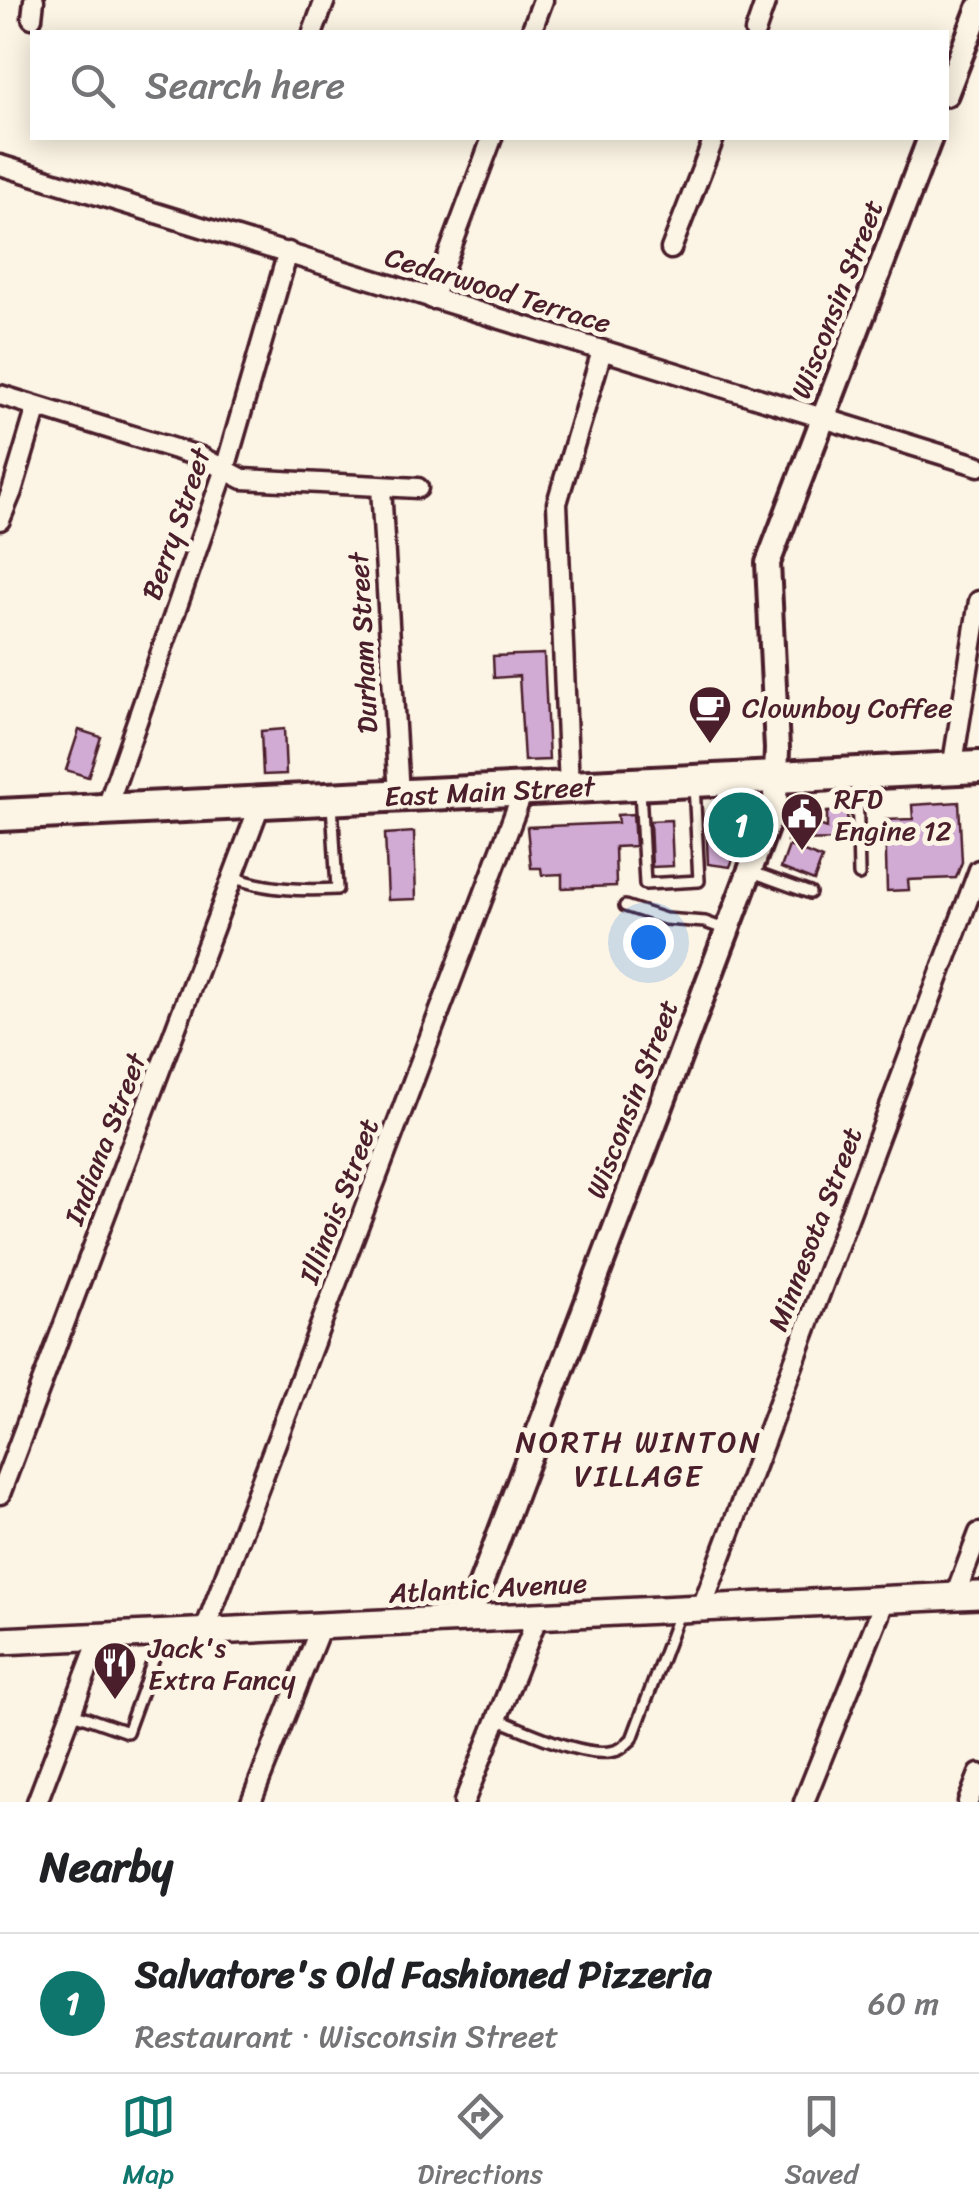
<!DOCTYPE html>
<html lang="en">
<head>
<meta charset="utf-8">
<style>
	:root { --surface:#fff; --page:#f6f6f6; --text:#202124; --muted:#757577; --line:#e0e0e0; --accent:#0f766e }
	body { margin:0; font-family:Sriracha,sans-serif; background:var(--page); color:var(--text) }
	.you { position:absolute; left:648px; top:942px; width:35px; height:35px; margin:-25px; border:8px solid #fff; border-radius:50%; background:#1a73e8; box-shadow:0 0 0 15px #1a73e833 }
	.badge { display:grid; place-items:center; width:65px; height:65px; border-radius:50%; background:var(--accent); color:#fff; font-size:32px; font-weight:700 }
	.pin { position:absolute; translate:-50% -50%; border:5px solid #fff; box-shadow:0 2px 10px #0006 }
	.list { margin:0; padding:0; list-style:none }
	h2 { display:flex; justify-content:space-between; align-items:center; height:130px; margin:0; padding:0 40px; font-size:42px }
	h2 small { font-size:32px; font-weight:400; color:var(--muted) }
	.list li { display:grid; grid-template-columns:65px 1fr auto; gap:30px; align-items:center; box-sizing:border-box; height:140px; padding:0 40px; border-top:2px solid var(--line) }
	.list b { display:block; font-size:38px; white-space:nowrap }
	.list p { margin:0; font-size:32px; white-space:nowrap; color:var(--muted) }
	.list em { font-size:32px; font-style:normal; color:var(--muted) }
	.icon { flex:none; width:55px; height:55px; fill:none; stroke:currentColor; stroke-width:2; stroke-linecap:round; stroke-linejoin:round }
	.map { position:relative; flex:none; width:979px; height:1802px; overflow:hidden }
	.search { position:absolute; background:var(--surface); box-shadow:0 5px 25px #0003; left:30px; right:30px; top:30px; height:110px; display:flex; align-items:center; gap:25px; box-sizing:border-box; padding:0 35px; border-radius:0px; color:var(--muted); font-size:38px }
	.sheet { height:270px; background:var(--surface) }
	nav { display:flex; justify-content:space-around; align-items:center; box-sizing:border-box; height:140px; border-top:2px solid var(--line); background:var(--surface); font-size:28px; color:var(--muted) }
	nav a { display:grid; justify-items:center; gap:5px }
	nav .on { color:var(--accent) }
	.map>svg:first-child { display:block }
	.building { fill:#d1abd4; stroke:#4a1f2b; stroke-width:2.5 }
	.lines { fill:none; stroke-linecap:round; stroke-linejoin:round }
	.service-casing { stroke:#4a1f2b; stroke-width:16 }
	.minor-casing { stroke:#4a1f2b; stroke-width:25 }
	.tertiary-casing { stroke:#4a1f2b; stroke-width:30 }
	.secondary-casing { stroke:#4a1f2b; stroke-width:32 }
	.primary-casing { stroke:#4a1f2b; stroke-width:38 }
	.service { stroke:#fcf5e5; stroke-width:9 }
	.minor { stroke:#fcf5e5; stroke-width:18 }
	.tertiary { stroke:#fcf5e5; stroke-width:22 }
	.secondary { stroke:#fcf5e5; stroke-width:25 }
	.primary { stroke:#fcf5e5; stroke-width:30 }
	.labels { text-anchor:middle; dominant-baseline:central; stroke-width:10; stroke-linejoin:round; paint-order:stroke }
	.street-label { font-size:28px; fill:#4a1f2b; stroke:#fcf5e5 }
	.poi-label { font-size:28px; fill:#4a1f2b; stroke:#fcf5e5; text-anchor:start }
	.neighbourhood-label { font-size:30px; letter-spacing:2.5px; fill:#4a1f2b; stroke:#fcf5e5 }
</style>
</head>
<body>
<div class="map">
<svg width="979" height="1802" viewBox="0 0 979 1802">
	<rect width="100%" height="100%" fill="#fcf5e5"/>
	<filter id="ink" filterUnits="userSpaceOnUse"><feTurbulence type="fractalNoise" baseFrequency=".01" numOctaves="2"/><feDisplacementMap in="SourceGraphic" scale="20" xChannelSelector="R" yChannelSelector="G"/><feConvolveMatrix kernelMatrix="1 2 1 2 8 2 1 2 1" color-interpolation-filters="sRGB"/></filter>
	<g filter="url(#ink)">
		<path class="building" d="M544,654L549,760L524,761L519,676L494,678L493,656Z
			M284,729L286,774L263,775L261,731Z
			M79,730L101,737L88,777L66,770Z
			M959,802L962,862L956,878L908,880L909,890L887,891L885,820L913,819L912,805Z
			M847,811L848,836L850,840L787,841L795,820L805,823L806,820L827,828V812Z
			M633,814L635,846L615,847L616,886L562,888V874L542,875L541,868H531L527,827L618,823L617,815Z
			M750,816L730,867L708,864L706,819Z
			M671,820L673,866L652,867L650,821Z
			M414,832L416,899L388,900L385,834Z
			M789,846L822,859L814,881L781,868Z"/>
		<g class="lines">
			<g class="service-casing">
				<path id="service" d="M857,780L859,875
					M640,789L645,884L699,881L694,784
					M752,872L810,893
					M233,877C266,890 302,891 337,889L332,803
					M625,906L665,919L705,922L724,929
					M73,1713L127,1732L162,1636
					M497,1719C525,1730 592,1763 620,1749C624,1747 628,1742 632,1739L680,1611"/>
			</g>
			<g class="minor-casing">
				<path id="minor" d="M32,18L34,0
					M313,32L325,0
					M531,32L543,0
					M755,32L766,0
					M0,165L979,466
					M671,249L714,138
					M432,299L492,138
					M0,395L201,457L243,479L418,488
					M381,487L399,795
					M0,520L12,491L37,407
					M952,769L979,601
					M569,787L557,503L602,351
					M106,810L225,469L288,252
					M0,1494L261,802
					M955,1596L979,1533
					M702,1607L979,870
					M204,1632L524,789
					M37,1802L100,1637
					M251,1802L321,1626
					M464,1802L538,1616
					M804,1802L885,1600
					M968,1802L979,1774"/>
			</g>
			<g class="tertiary-casing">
				<path id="tertiary" d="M946,94L979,8
					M468,1618L775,804L777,749L768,563L930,138"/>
			</g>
			<g class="secondary-casing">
				<path id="secondary" d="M0,1641L979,1595"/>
			</g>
			<g class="primary-casing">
				<g id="primary">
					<path id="s1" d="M0,815L979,767"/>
				</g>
			</g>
			<use href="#service" class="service"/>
			<use href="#minor" class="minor"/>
			<use href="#tertiary" class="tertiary"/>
			<use href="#secondary" class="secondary"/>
			<use href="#primary" class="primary"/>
		</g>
	</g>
	<defs>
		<g id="cafe-pin" transform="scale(2.25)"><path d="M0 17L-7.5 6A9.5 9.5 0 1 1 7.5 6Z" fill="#4a1f2b" stroke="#fcf5e5"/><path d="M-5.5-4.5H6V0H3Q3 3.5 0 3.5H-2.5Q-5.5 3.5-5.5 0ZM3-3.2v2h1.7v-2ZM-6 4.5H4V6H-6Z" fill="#fff"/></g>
		<g id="civic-pin" transform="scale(2.25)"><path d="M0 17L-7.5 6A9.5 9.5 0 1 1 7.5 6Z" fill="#4a1f2b" stroke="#fcf5e5"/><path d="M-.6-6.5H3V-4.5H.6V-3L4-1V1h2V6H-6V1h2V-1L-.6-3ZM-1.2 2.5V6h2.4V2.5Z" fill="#fff"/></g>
		<g id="restaurant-pin" transform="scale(2.25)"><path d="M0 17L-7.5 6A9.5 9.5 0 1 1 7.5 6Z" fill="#4a1f2b" stroke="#fcf5e5"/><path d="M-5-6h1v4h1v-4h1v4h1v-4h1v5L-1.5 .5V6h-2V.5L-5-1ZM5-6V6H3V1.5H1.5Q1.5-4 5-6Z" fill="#fff"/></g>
	</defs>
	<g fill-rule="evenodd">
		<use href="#cafe-pin" x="710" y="707"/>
		<use href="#civic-pin" x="802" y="814"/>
		<use href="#restaurant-pin" x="115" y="1663"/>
	</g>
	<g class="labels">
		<g class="street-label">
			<text transform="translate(498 290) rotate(17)">Cedarwood Terrace</text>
			<text transform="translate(837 299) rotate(-69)">Wisconsin Street</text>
			<text transform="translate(176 524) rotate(-71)">Berry Street</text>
			<text transform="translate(363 643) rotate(-93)">Durham Street</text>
			<text stroke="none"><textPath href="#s1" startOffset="490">East Main Street</textPath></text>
			<text transform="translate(632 1099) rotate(-69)">Wisconsin Street</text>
			<text transform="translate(105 1139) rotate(-69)">Indiana Street</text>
			<text transform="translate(339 1201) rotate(-69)">Illinois Street</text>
			<text transform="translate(815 1229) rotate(-69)">Minnesota Street</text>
			<text transform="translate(488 1588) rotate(-3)">Atlantic Avenue</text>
		</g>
		<g class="poi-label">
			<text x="742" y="707">Clownboy Coffee</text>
			<text x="834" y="798">RFD<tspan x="834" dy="32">Engine 12</tspan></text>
			<text x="148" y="1647">Jack's<tspan x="148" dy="32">Extra Fancy</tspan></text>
		</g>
		<g class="neighbourhood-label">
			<text x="639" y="1442">NORTH WINTON<tspan x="639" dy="34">VILLAGE</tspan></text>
		</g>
	</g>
</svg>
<div class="you"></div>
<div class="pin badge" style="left:741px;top:825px">1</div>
<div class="search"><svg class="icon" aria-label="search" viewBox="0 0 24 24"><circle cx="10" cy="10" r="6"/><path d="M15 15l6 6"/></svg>Search here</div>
</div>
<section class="sheet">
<h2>Nearby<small></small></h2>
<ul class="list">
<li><span class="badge">1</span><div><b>Salvatore's Old Fashioned Pizzeria</b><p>Restaurant · Wisconsin Street</p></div><em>60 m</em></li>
</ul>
</section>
<nav>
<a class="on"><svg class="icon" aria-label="map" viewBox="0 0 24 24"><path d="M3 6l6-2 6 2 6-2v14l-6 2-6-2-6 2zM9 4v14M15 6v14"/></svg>Map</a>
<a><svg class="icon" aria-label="directions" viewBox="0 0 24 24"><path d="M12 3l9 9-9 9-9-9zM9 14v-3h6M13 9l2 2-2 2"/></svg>Directions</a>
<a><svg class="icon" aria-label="saved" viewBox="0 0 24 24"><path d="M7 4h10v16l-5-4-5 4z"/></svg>Saved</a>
</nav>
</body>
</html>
